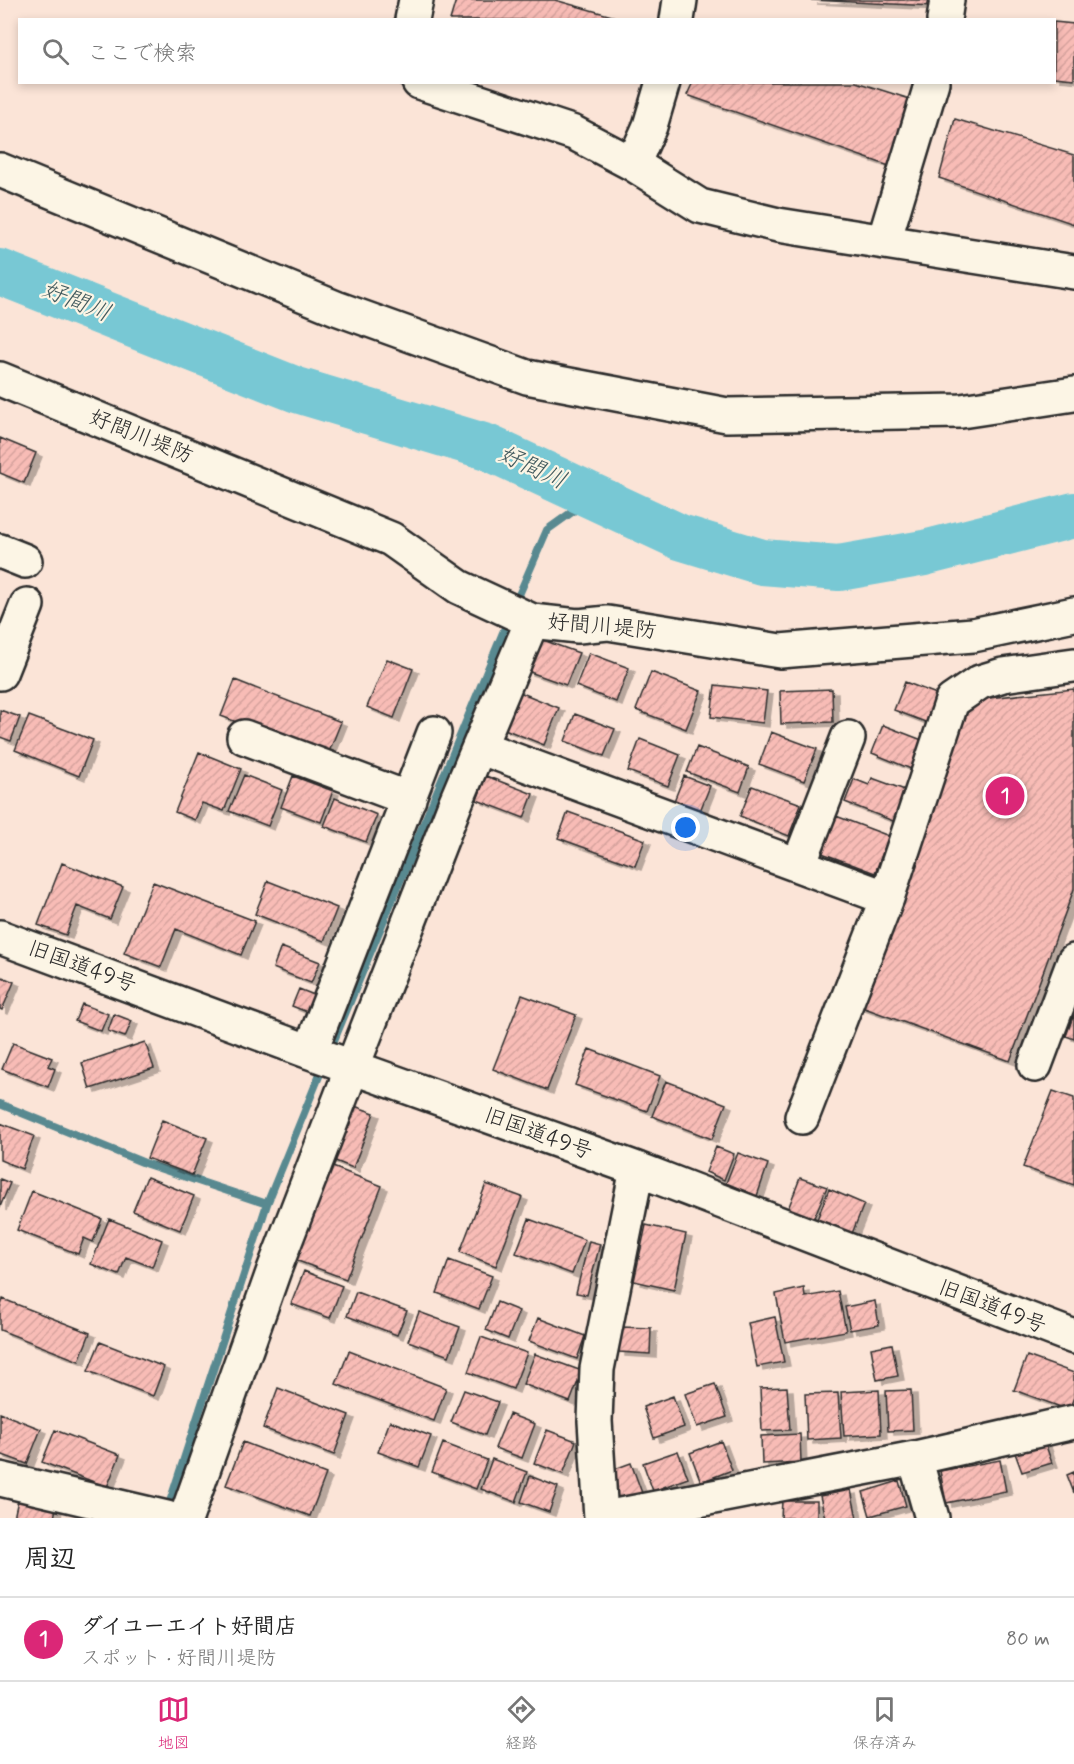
<!DOCTYPE html>
<html lang="ja">
<head>
<meta charset="utf-8">
<style>
	:root { --surface:#fff; --page:#f2f2f2; --text:#222; --muted:#767676; --line:#e0e0e0; --accent:#db2777 }
	body { margin:0; font-family:Mynerve,"Klee One",sans-serif; background:var(--page); color:var(--text) }
	.you { position:absolute; left:686px; top:828px; width:21px; height:21px; margin:-15px; border:4px solid #fff; border-radius:50%; background:#1a73e8; box-shadow:0 0 0 9px #1a73e833 }
	.badge { display:grid; place-items:center; width:39px; height:39px; border-radius:50%; background:var(--accent); color:#fff; font-size:20px; font-weight:700 }
	.pin { position:absolute; translate:-50% -50%; border:3px solid #fff; box-shadow:0 2px 6px #0006 }
	.list { margin:0; padding:0; list-style:none }
	h2 { display:flex; justify-content:space-between; align-items:center; height:78px; margin:0; padding:0 24px; font-size:26px }
	h2 small { font-size:20px; font-weight:400; color:var(--muted) }
	.list li { display:grid; grid-template-columns:39px 1fr auto; gap:18px; align-items:center; box-sizing:border-box; height:84px; padding:0 24px; border-top:2px solid var(--line) }
	.list b { display:block; font-size:22px; white-space:nowrap }
	.list p { margin:0; font-size:20px; white-space:nowrap; color:var(--muted) }
	.list em { font-size:20px; font-style:normal; color:var(--muted) }
	.icon { flex:none; width:33px; height:33px; fill:none; stroke:currentColor; stroke-width:2; stroke-linecap:round; stroke-linejoin:round }
	.map { position:relative; flex:none; width:1074px; height:1518px; overflow:hidden }
	.search { position:absolute; background:var(--surface); box-shadow:0 3px 9px #0003; left:18px; right:18px; top:18px; height:66px; display:flex; align-items:center; gap:15px; box-sizing:border-box; padding:0 21px; border-radius:0px; color:var(--muted); font-size:22px }
	.sheet { height:162px; background:var(--surface) }
	nav { display:flex; justify-content:space-around; align-items:center; box-sizing:border-box; height:84px; border-top:2px solid var(--line); background:var(--surface); font-size:16px; color:var(--muted) }
	nav a { display:grid; justify-items:center; gap:3px }
	nav .on { color:var(--accent) }
	.map>svg:first-child { display:block }
	.lines { fill:none; stroke-linecap:round; stroke-linejoin:round }
	.stream { stroke:#598990; stroke-width:8 }
	.river { stroke:#78c8d4; stroke-width:46 }
	.building { fill:url(#building-hatch); stroke:#2b2b2b; stroke-width:1.5; filter:url(#shadow) }
	.minor-casing { stroke:#2b2b2b; stroke-width:38 }
	.minor { stroke:#fcf5e5; stroke-width:33 }
	.labels { text-anchor:middle; dominant-baseline:central; stroke-width:4.5; stroke-linejoin:round; paint-order:stroke }
	.street-label { font-size:22px; fill:#2b2b2b; stroke:#fcf5e5 }
	.water-label { font-size:24px; font-style:italic; fill:#425a5e; stroke:#fcf5e5 }
</style>
</head>
<body>
<div class="map">
<svg width="1074" height="1518" viewBox="0 0 1074 1518">
	<defs>
		<pattern id="building-hatch" width="6" height="6" patternUnits="userSpaceOnUse" patternTransform="scale(1.5)"><rect width="6" height="6" fill="#f8bcb6"/><path d="M-1 1l2-2M0 6l6-6M5 7l2-2" fill="none" stroke="#d5a29d"/></pattern>
		<filter id="shadow"><feDropShadow dx="6" dy="4" stdDeviation="0" flood-color="#0004"/></filter>
	</defs>
	<rect width="100%" height="100%" fill="#fbe4d7"/>
	<filter id="ink" filterUnits="userSpaceOnUse"><feTurbulence type="fractalNoise" baseFrequency=".0167" numOctaves="2"/><feDisplacementMap in="SourceGraphic" scale="12" xChannelSelector="R" yChannelSelector="G"/><feConvolveMatrix kernelMatrix="1 2 1 2 8 2 1 2 1" color-interpolation-filters="sRGB"/></filter>
	<g filter="url(#ink)">
		<g class="lines">
			<path class="stream" d="M515,604L547,530L593,497
				M330,1050L509,618
				M0,1104L147,1164L267,1204
				M167,1511L267,1204L324,1064"/>
			<path class="river" d="M0,272L297,390L487,447L680,537L762,562L839,568L924,553L1074,515"/>
		</g>
		<path class="building" d="M456,0H555L626,20H450Z
			M811,0H934L933,6Z
			M1054,22L1074,24V79L1054,77Z
			M693,82H856L910,99L892,167L687,95Z
			M955,119L1074,155V224L939,178Z
			M0,438L36,453L24,483L0,473Z
			M540,639L579,653L566,685L527,671Z
			M589,653L629,668L616,702L576,686Z
			M387,659L413,669L394,718L367,707Z
			M651,672L701,691L686,729L636,710Z
			M235,680L341,722L327,757L221,716Z
			M905,682L939,695L928,723L894,710Z
			M715,685L767,691L763,723L711,717Z
			M832,689L833,722L781,724L780,691Z
			M1074,689V889L1010,1061L859,1006L971,702L988,698Z
			M517,691L559,708L544,745L502,728Z
			M0,710L20,717L11,741L0,737Z
			M575,714L615,729L604,756L565,741Z
			M29,716L93,740L79,776L15,750Z
			M883,725L922,740L911,769L872,753Z
			M771,732L817,749L804,781L759,764Z
			M640,739L680,755L668,786L628,771Z
			M697,747L749,767L740,792L687,772Z
			M199,752L241,769L224,811L202,803L195,820L175,812Z
			M244,775L282,790L268,826L229,811Z
			M293,776L333,791L321,822L281,807Z
			M486,776L533,794L524,818L477,800Z
			M684,776L710,786L696,821L670,811Z
			M872,778L905,790L893,821L845,802L854,779L869,785Z
			M752,786L801,804L789,836L740,816Z
			M335,798L377,815L366,842L324,826Z
			M568,812L645,840L635,866L558,838Z
			M836,816L889,836L875,873L822,853Z
			M62,863L123,887L110,919L77,906L66,935L38,925Z
			M268,881L337,908L324,941L255,914Z
			M153,882L255,921L241,955L176,929L161,967L124,953Z
			M281,947L320,962L311,983L273,968Z
			M0,976L14,982L2,1010L0,1009Z
			M299,989L314,995L307,1012L292,1006Z
			M522,995L576,1015L547,1090L493,1069Z
			M82,1004L108,1014L101,1031L75,1021Z
			M114,1014L132,1021L125,1037L108,1031Z
			M1074,1014V1039L1066,1036Z
			M145,1042L154,1068L90,1089L82,1063Z
			M13,1043L52,1058L48,1066L55,1069L48,1087L2,1069Z
			M589,1049L660,1076L647,1111L575,1085Z
			M666,1081L726,1104L712,1139L652,1116Z
			M1053,1091L1074,1098V1185L1023,1167Z
			M349,1104L374,1113L353,1168L328,1158Z
			M162,1120L207,1138L192,1175L147,1158Z
			M0,1123L34,1136L22,1169L0,1160Z
			M716,1147L734,1154L724,1180L706,1172Z
			M738,1153L768,1164L757,1196L726,1183Z
			M325,1164L382,1186L346,1279L290,1258Z
			M147,1177L194,1196L180,1230L133,1211Z
			M800,1178L827,1187L813,1220L788,1209Z
			M0,1179L10,1183L0,1207Z
			M486,1184L522,1197L496,1266L460,1252Z
			M829,1189L864,1204L851,1236L816,1222Z
			M32,1191L102,1219L93,1242L84,1238L78,1254L17,1230Z
			M109,1219L162,1240L152,1267L126,1257L119,1275L91,1264Z
			M529,1219L585,1240L572,1274L516,1253Z
			M646,1225L686,1234L674,1290L634,1281Z
			M589,1241L600,1244L587,1295L576,1293Z
			M449,1260L492,1276L479,1309L437,1293Z
			M304,1271L342,1286L330,1318L291,1304Z
			M804,1288L805,1297L838,1291L846,1331L785,1342L776,1294Z
			M356,1292L407,1311L397,1335L347,1316Z
			M3,1299L90,1333L79,1361L0,1330V1308Z
			M875,1301L879,1325L850,1330L845,1307Z
			M497,1302L519,1311L508,1339L486,1330Z
			M419,1312L460,1327L449,1356L408,1341Z
			M775,1317L784,1362L757,1367L748,1323Z
			M538,1318L585,1336L577,1359L529,1341Z
			M620,1327L651,1328L650,1354L619,1352Z
			M481,1337L527,1353L513,1389L468,1372Z
			M100,1342L164,1367L153,1396L88,1371Z
			M892,1344L898,1376L877,1380L871,1348Z
			M349,1351L446,1388L434,1421L336,1384Z
			M535,1354L582,1371L570,1402L523,1384Z
			M1027,1356L1074,1373V1397L1069,1410L1014,1390Z
			M715,1384L727,1417L697,1427L685,1394Z
			M787,1387L790,1430L762,1431L760,1388Z
			M278,1388L349,1415L334,1455L263,1428Z
			M464,1390L498,1402L485,1435L451,1422Z
			M879,1390L881,1434L844,1436L841,1392Z
			M911,1390L913,1430L888,1431L886,1391Z
			M838,1393L841,1438L807,1440L805,1394Z
			M673,1396L684,1427L654,1438L643,1407Z
			M0,1413L41,1429L27,1464L0,1454Z
			M509,1414L535,1424L522,1458L495,1448Z
			M390,1421L431,1436L419,1467L378,1452Z
			M55,1430L120,1455L107,1487L42,1462Z
			M547,1430L576,1441L563,1474L534,1463Z
			M800,1434L801,1462L762,1464L761,1436Z
			M721,1441L732,1470L701,1482L690,1453Z
			M243,1442L326,1474L310,1516L226,1485Z
			M443,1443L487,1460L476,1489L432,1472Z
			M1045,1443L1052,1463L1022,1472L1015,1453Z
			M678,1451L688,1478L653,1491L643,1463Z
			M492,1459L527,1472L516,1502L481,1489Z
			M1000,1460L1006,1491L946,1503L940,1471Z
			M631,1463L642,1493L611,1504L601,1474Z
			M1074,1472V1493L1067,1475Z
			M530,1476L558,1487L549,1512L521,1502Z
			M899,1481L906,1506L870,1516L863,1492Z
			M851,1490L857,1518H825L820,1496Z
			M18,1500L56,1508L54,1518H14Z
			M782,1501H817V1518H781Z"/>
		<g class="lines">
			<g class="minor-casing">
				<path id="minor" d="M412,20L416,0
					M677,20L680,0
					M944,20L947,0
					M419,82L574,133L633,164L700,206L778,225L1074,272
					M633,164L650,126L663,82
					M0,170L336,308L527,377L727,415L961,411L1074,394
					M884,241L932,82
					M0,379L391,539L459,587L532,621L578,626L608,623L780,651L973,635L1074,614
					M0,551L25,561
					M0,673L27,605
					M244,737L409,799
					M479,747L887,898
					M799,864L848,738
					M0,937L310,1052L637,1169L1074,1337
					M310,1052L434,733
					M1035,1065L1074,961
					M802,1117L887,898L952,701L980,682L1003,675L1074,665
					M915,1458L932,1518
					M0,1479L167,1518
					M186,1518L274,1270L352,1068L455,804L532,621
					M601,1518L595,1421L597,1369L637,1169
					M605,1518L915,1458L1074,1422"/>
			</g>
			<use href="#minor" class="minor"/>
		</g>
	</g>
	<g class="labels">
		<g class="street-label">
			<text transform="translate(141 437) rotate(22)">好間川堤防</text>
			<text transform="translate(602 627) rotate(5)">好間川堤防</text>
			<text transform="translate(82 967) rotate(20)">旧国道49号</text>
			<text transform="translate(538 1134) rotate(20)">旧国道49号</text>
			<text transform="translate(992 1307) rotate(21)">旧国道49号</text>
		</g>
		<g class="water-label">
			<text transform="translate(76 302) rotate(22)">好間川</text>
			<text transform="translate(532 468) rotate(25)">好間川</text>
		</g>
	</g>
</svg>
<div class="you"></div>
<div class="pin badge" style="left:1005px;top:796px">1</div>
<div class="search"><svg class="icon" aria-label="search" viewBox="0 0 24 24"><circle cx="10" cy="10" r="6"/><path d="M15 15l6 6"/></svg>ここで検索</div>
</div>
<section class="sheet">
<h2>周辺<small></small></h2>
<ul class="list">
<li><span class="badge">1</span><div><b>ダイユーエイト好間店</b><p>スポット · 好間川堤防</p></div><em>80 m</em></li>
</ul>
</section>
<nav>
<a class="on"><svg class="icon" aria-label="map" viewBox="0 0 24 24"><path d="M3 6l6-2 6 2 6-2v14l-6 2-6-2-6 2zM9 4v14M15 6v14"/></svg>地図</a>
<a><svg class="icon" aria-label="directions" viewBox="0 0 24 24"><path d="M12 3l9 9-9 9-9-9zM9 14v-3h6M13 9l2 2-2 2"/></svg>経路</a>
<a><svg class="icon" aria-label="saved" viewBox="0 0 24 24"><path d="M7 4h10v16l-5-4-5 4z"/></svg>保存済み</a>
</nav>
</body>
</html>
